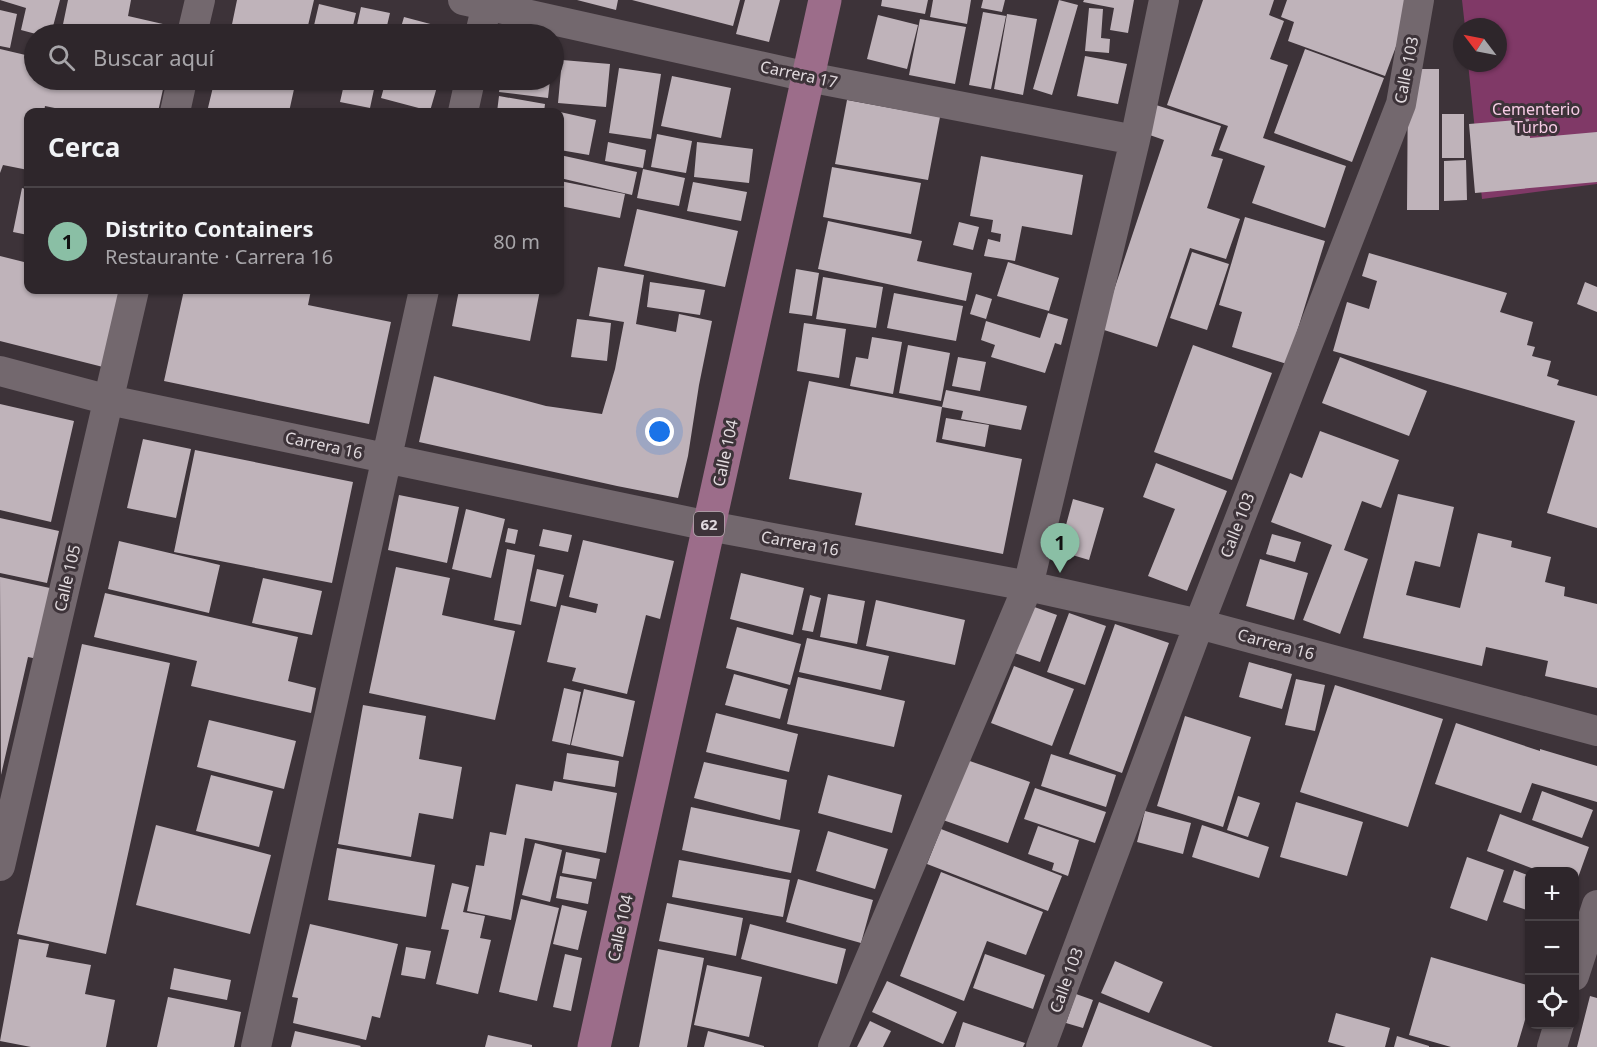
<!DOCTYPE html>
<html lang="es">
<head>
<meta charset="utf-8">
<style>
	:root { --surface:#2e262b; --page:#3a3237; --text:#f1f3f6; --muted:#a7a5a9; --line:#494347; --accent:#8abfa5 }
	body { margin:0; font-family:"Noto Sans",sans-serif; background:var(--page); color:var(--text) }
	.controls { position:absolute; right:18px; bottom:18px; display:grid; overflow:hidden; border-radius:12px; box-shadow:0 2px 4px #0004 }
	.controls button { width:54px; height:54px; display:grid; place-items:center; padding:0; border:0; border-bottom:2px solid var(--line); background:var(--surface); color:var(--text); font:30px sans-serif }
	.compass { position:absolute; left:1453px; top:18px; width:54px; height:54px; border-radius:50%; background:var(--surface); box-shadow:0 2px 4px #0004; rotate:302deg }
	.you { position:absolute; left:660px; top:432px; width:21px; height:21px; margin:-15px; border:4px solid #fff; border-radius:50%; background:#1a73e8; box-shadow:0 0 0 9px #1a73e833 }
	.badge { display:grid; place-items:center; width:39px; height:39px; border-radius:50%; background:var(--accent); color:#111; font-size:20px; font-weight:700 }
	.pin { position:absolute; translate:-50% -50px; filter:drop-shadow(0 2px 3px #0008) }
	.pin::after { content:''; position:absolute; top:32px; width:21px; height:18px; background:inherit; clip-path:polygon(0 0,100% 0,50% 100%) }
	.list { margin:0; padding:0; list-style:none }
	h2 { display:flex; justify-content:space-between; align-items:center; height:78px; margin:0; padding:0 24px; font-size:26px }
	h2 small { font-size:20px; font-weight:400; color:var(--muted) }
	.list li { display:grid; grid-template-columns:39px 1fr auto; gap:18px; align-items:center; box-sizing:border-box; height:108px; padding:0 24px; border-top:2px solid var(--line) }
	.list b { display:block; font-size:22px; white-space:nowrap }
	.list p { margin:0; font-size:20px; white-space:nowrap; color:var(--muted) }
	.list em { font-size:20px; font-style:normal; color:var(--muted) }
	.icon { flex:none; width:33px; height:33px; fill:none; stroke:currentColor; stroke-width:2; stroke-linecap:round; stroke-linejoin:round }
	.map { position:relative; flex:none; width:1597px; height:1047px; overflow:hidden }
	.search { position:absolute; background:var(--surface); box-shadow:0 2px 4px #0004; left:24px; top:24px; width:540px; height:66px; display:flex; align-items:center; gap:15px; box-sizing:border-box; padding:0 21px; border-radius:33px; color:var(--muted); font-size:22px }
	.panel { position:absolute; background:var(--surface); box-shadow:0 2px 4px #0004; left:24px; top:108px; width:540px; height:186px; border-radius:12px }
	.map>svg:first-child { display:block }
	.green { fill:#803967 }
	.building { fill:#bfb3ba }
	.lines { fill:none; stroke-linecap:round; stroke-linejoin:round }
	.street { stroke:#73686e; stroke-width:30 }
	.primary { stroke:#9c6d8a; stroke-width:33 }
	.labels { text-anchor:middle; dominant-baseline:central; stroke-width:6; stroke-linejoin:round; paint-order:stroke }
	.shield { fill:#3d3339; stroke:#b0a8ac; stroke-width:1.5 }
	.shield-label { font-size:15px; font-weight:bold; fill:#e1dade }
	.street-label { font-size:16px; fill:#e1dade; stroke:#3d3339 }
	.park-label { font-size:16px; fill:#f7cce5; stroke:#3d3339 }
</style>
</head>
<body>
<div class="map">
<svg width="1597" height="1047" viewBox="0 0 1597 1047">
	<rect width="100%" height="100%" fill="#3d3339"/>
	<path class="green" d="M1462,0H1597V184L1482,199L1468,63H1498V27H1465Z"/>
	<path class="building" d="M0,0H60L51,34H36L21,30L26,8Z
		M68,0H131L128,16L176,27L175,34H61Z
		M237,0H314L306,34H230Z
		M577,0H618L616,10Z
		M632,0H740L733,26Z
		M745,0H780L769,42L736,34Z
		M882,0H928L925,14L881,6Z
		M933,0H971L967,24L930,17Z
		M983,0H1005L1002,12L981,8Z
		M1059,0L1078,5L1052,95L1033,89Z
		M1084,0H1134L1128,33L1110,30L1114,8L1083,2Z
		M1203,0H1274L1269,15L1284,21L1270,59L1288,65L1263,138L1346,166L1325,228L1252,203L1265,166L1219,150L1228,126L1167,105Z
		M1287,0H1411L1413,1L1385,76L1288,41L1294,22L1281,17Z
		M319,4L356,13L351,34H312Z
		M361,7L390,13L385,34H355Z
		M1089,8L1103,9L1101,38L1110,39L1109,53L1085,51Z
		M0,10L17,14L10,48L0,46Z
		M983,12L1006,16L991,89L969,85Z
		M1007,14L1037,19L1023,95L994,89Z
		M878,15L918,25L907,69L867,59Z
		M404,17L453,30L451,34H399Z
		M920,19L966,27L955,84L909,75Z
		M0,49L34,57V80H165L158,112H74L45,106L44,112H28V170L3,165L0,173Z
		M1305,49L1384,78L1352,162L1274,133Z
		M1085,56L1127,64L1118,104L1077,96Z
		M562,60L610,64L606,107L558,103Z
		M619,68L661,74L651,139L609,133Z
		M1408,69H1439V210H1407Z
		M672,76L731,88L721,138L661,126Z
		M220,80H296L289,112H207L213,87L218,88Z
		M305,80H339L337,88Z
		M345,80H376L370,108L340,102Z
		M386,80H439L430,111L381,98Z
		M501,80H550L548,98L499,92Z
		M499,96L545,104L544,112H497Z
		M847,100L940,117L928,180L835,164Z
		M1153,104L1221,126L1211,156L1223,159L1207,208L1240,219L1226,259L1190,248L1157,347L1101,329L1164,140L1144,133Z
		M560,112L596,120L589,155L560,150Z
		M1442,114H1464V158H1442Z
		M1529,119L1530,138L1597,132V182L1475,193L1469,124Z
		M657,134L692,141L686,173L651,167Z
		M608,142L646,150L643,168L605,161Z
		M697,142L753,149L749,183L694,177Z
		M560,155L637,172L632,195L560,178Z
		M981,156L1083,175L1072,235L1022,226L1015,261L984,256L988,239L1000,242L1001,234L991,232L993,220L970,216Z
		M1466,160L1467,200L1444,201V161Z
		M832,167L921,183L911,234L823,217Z
		M643,169L685,178L679,206L637,198Z
		M560,181L625,194L620,218L560,206Z
		M693,182L747,192L741,221L687,211Z
		M22,188L28,190V235L13,232Z
		M637,209L738,231L725,287L624,266Z
		M1245,217L1325,241L1287,364L1232,347L1242,312L1219,305Z
		M828,221L922,241L917,261L972,273L966,301L818,269Z
		M959,222L979,227L973,250L953,245Z
		M1192,252L1229,264L1207,330L1170,318Z
		M1369,253L1507,293L1500,312L1533,322L1527,345L1535,347L1532,356L1551,361L1547,376L1559,380L1557,385L1597,396V528L1547,513L1575,421L1333,351L1347,302L1369,309L1377,281L1362,276Z
		M0,256L28,263V290H127L107,368L0,341Z
		M1008,262L1059,278L1049,311L997,296Z
		M598,267L644,275L636,324L676,332L679,314L712,321L699,385L688,456L678,498L617,486L419,442L434,376L546,406L602,414L615,369L624,322L589,316Z
		M796,269L819,273L812,316L789,313Z
		M823,277L883,287L876,328L816,319Z
		M650,282L705,290L700,315L647,307Z
		M1585,282L1597,287V312L1577,304Z
		M184,290H311L308,305L391,322L369,424L164,381Z
		M459,290H540L530,341L452,326Z
		M894,293L963,306L956,341L887,328Z
		M976,294L992,299L986,319L970,314Z
		M1048,313L1068,319L1061,345L1055,343L1045,373L991,357L995,345L981,340L986,321L1040,338Z
		M577,319L611,323L607,361L571,357Z
		M804,323L846,329L839,378L797,371Z
		M872,337L902,342L893,394L850,386L856,357L868,359Z
		M908,345L950,353L941,401L899,393Z
		M1193,345L1272,373L1232,480L1154,452Z
		M958,357L986,362L980,391L952,386Z
		M1340,357L1427,391L1409,436L1322,403Z
		M809,381L942,407L946,390L1027,406L1021,430L961,419L963,411L942,407L936,442L1022,459L1003,554L855,525L862,493L789,479Z
		M0,404L74,421L51,522L0,510Z
		M946,418L989,425L985,447L942,439Z
		M1320,431L1399,460L1381,508L1362,501L1344,550L1368,559L1340,634L1303,620L1332,545L1271,522L1290,473L1302,478Z
		M143,439L191,449L176,518L127,508Z
		M195,450L353,482L332,583L174,552Z
		M1156,463L1227,491L1187,591L1148,576L1175,509L1143,497Z
		M1398,494L1454,507L1440,567L1415,561L1406,595L1460,608L1478,533L1512,541L1511,547L1551,557L1545,582L1565,587L1564,596L1597,604V688L1545,676L1548,661L1486,647L1482,666L1363,638Z
		M399,495L459,507L447,563L388,550Z
		M1073,499L1104,508L1089,560L1059,551Z
		M466,509L505,519L491,578L452,569Z
		M0,518L59,531L47,583L0,573Z
		M508,528L518,530L515,544L505,542Z
		M543,529L572,535L568,552L539,546Z
		M1272,534L1301,542L1295,562L1266,554Z
		M583,540L674,561L660,619L646,615L627,694L572,681L576,668L547,662L561,605L596,613L598,604L569,597Z
		M119,541L220,565L209,613L108,589Z
		M507,549L535,555L521,625L494,620Z
		M1260,559L1308,573L1294,620L1246,606Z
		M396,567L450,578L442,615L515,631L495,720L369,693Z
		M537,569L564,575L556,607L530,601Z
		M741,573L804,588L793,635L730,619Z
		M0,577L59,590L43,660L28,657L1,775Z
		M263,578L322,591L312,635L252,623Z
		M105,593L298,637L288,681L316,688L311,713L191,686L197,661L94,637Z
		M828,594L865,601L857,644L820,637Z
		M810,595L821,598L813,632L802,630Z
		M876,600L965,620L955,665L866,646Z
		M1023,603L1057,615L1040,662L1006,650Z
		M1069,613L1106,626L1085,685L1047,672Z
		M1115,624L1169,643L1122,773L1069,754Z
		M737,627L801,644L790,685L726,668Z
		M807,638L889,656L881,690L799,672Z
		M82,644L170,663L106,954L17,934Z
		M1249,662L1292,674L1282,709L1239,697Z
		M1014,666L1074,689L1052,746L991,723Z
		M734,674L788,689L780,719L725,705Z
		M798,677L905,701L894,747L787,724Z
		M1296,679L1325,685L1315,731L1285,725Z
		M1335,685L1443,719L1408,827L1300,792Z
		M564,688L581,692L570,745L552,741Z
		M584,689L635,701L623,757L571,745Z
		M363,705L426,716L419,759L462,767L453,819L419,813L411,857L338,844Z
		M716,713L798,734L789,772L706,752Z
		M1185,716L1251,737L1223,827L1157,806Z
		M209,720L296,741L284,789L197,767Z
		M1456,723L1540,751V749L1597,766V802L1532,783L1521,813L1435,784Z
		M567,753L619,761L615,787L563,779Z
		M1051,754L1116,775L1106,807L1041,786Z
		M964,759L1030,782L1008,843L943,820Z
		M704,762L787,780L780,820L694,798Z
		M211,775L273,791L259,847L196,831Z
		M828,775L902,795L892,833L818,813Z
		M554,781L617,793L606,853L525,838L511,920L467,911L476,865L484,866L490,832L506,835L516,784L552,791Z
		M1035,788L1106,812L1095,843L1024,819Z
		M1542,791L1593,810L1582,838L1532,820Z
		M1238,796L1260,803L1248,837L1227,830Z
		M1296,802L1363,822L1347,876L1280,857Z
		M691,807L800,830L791,873L682,850Z
		M1145,811L1191,823L1183,854L1137,842Z
		M1500,814L1589,847L1575,886V872H1542L1487,851Z
		M156,825L271,855L250,934L136,905Z
		M1202,825L1269,847L1259,878L1192,857Z
		M1038,826L1079,840L1068,876L1052,870L1054,863L1028,854Z
		M941,829L1062,876L1048,911L927,864Z
		M828,831L888,849L875,889L816,871Z
		M535,843L562,850L550,902L522,895Z
		M337,848L435,865L426,917L328,900Z
		M566,852L600,859L596,879L562,873Z
		M1467,857L1504,870L1487,921L1450,908Z
		M679,860L790,880L783,917L672,897Z
		M1514,870L1530,876V911L1503,902Z
		M941,872L1043,912L1026,955L987,941L964,1001L900,976Z
		M560,876L592,882L588,904L556,898Z
		M798,879L873,900L861,943L786,922Z
		M452,883L469,887L463,912L485,916L480,938L491,940L478,994L436,984L449,930L441,929Z
		M521,899L559,908L537,1001L499,992Z
		M667,903L743,918L736,956L659,941Z
		M562,905L587,911L578,950L553,944Z
		M310,924L398,944L380,1018L372,1016L366,1040L293,1023L298,998L292,997Z
		M750,924L846,949L837,984L741,959Z
		M19,939L49,944L46,957L91,965L85,994L115,1000L106,1047H31L0,1041Z
		M406,947L431,951L425,979L401,975Z
		M658,949L704,958L687,1047H639Z
		M565,954L582,958L571,1011L553,1007Z
		M985,954L1045,975L1033,1009L973,988Z
		M1431,957L1530,986V1003L1517,1047H1451L1409,1035Z
		M1115,961L1163,982L1149,1013L1101,993Z
		M707,965L762,977L749,1037L694,1025Z
		M174,968L231,980L227,1000L170,989Z
		M887,981L957,1012L943,1044L872,1012Z
		M1076,994L1093,1000L1083,1028L1066,1023Z
		M1590,996L1597,998V1047H1577Z
		M168,997L241,1012L234,1047H157Z
		M1099,1002L1213,1047H1082Z
		M1336,1013L1390,1028L1385,1047H1346L1328,1042Z
		M870,1021L891,1031L883,1047H857Z
		M963,1022L1025,1043L1023,1047H955Z
		M295,1031L361,1046L360,1047H291Z
		M708,1031L764,1046V1047H704Z
		M488,1035L532,1045V1047H485Z
		M1397,1036L1429,1046V1047H1394Z"/>
	<g class="lines">
		<path class="street" d="M463,0L808,77L1135,140
			M192,34L200,0
			M480,34L488,0
			M175,112L182,80
			M463,112L470,80
			M0,371L109,400L709,526L1028,586L1199,624L1597,731
			M0,866L134,290
			M1574,976L1597,905
			M256,1047L424,290
			M833,1047L1028,586L1135,140L1164,0
			M1041,1047L1199,624L1401,104L1419,0
			M1552,1047L1559,1024"/>
		<path class="primary" d="M594,1047L825,0"/>
	</g>
	<g class="labels">
		<rect class="shield" x="694" y="512" width="30" height="24" rx="4.5"/>
		<g class="shield-label">
			<text x="709" y="524">62</text>
		</g>
		<g class="street-label">
			<text transform="translate(1406 70) rotate(-79)">Calle 103</text>
			<text transform="translate(799 74) rotate(12)">Carrera 17</text>
			<text transform="translate(324 445) rotate(12)">Carrera 16</text>
			<text transform="translate(725 453) rotate(-78)">Calle 104</text>
			<text transform="translate(1237 525) rotate(-69)">Calle 103</text>
			<text transform="translate(800 543) rotate(10)">Carrera 16</text>
			<text transform="translate(67 578) rotate(-77)">Calle 105</text>
			<text transform="translate(1276 644) rotate(15)">Carrera 16</text>
			<text transform="translate(620 928) rotate(-78)">Calle 104</text>
			<text transform="translate(1066 980) rotate(-70)">Calle 103</text>
		</g>
		<g class="park-label">
			<text x="1536" y="109">Cementerio<tspan x="1536" dy="18">Turbo</tspan></text>
		</g>
	</g>
</svg>
<div class="controls">
<button>+</button>
<button>−</button>
<button><svg class="icon" aria-label="locate" viewBox="0 0 24 24"><circle cx="12" cy="12" r="6"/><path d="M12 2v4M12 18v4M2 12h4M18 12h4"/></svg></button>
</div>
<svg class="compass" viewBox="-18 -18 36 36"><path d="M0-13l5 13h-10z" fill="#e53935"/><path d="M0 13l5-13h-10z" fill="#a7a5a9"/></svg>
<div class="you"></div>
<div class="pin badge" style="left:1060px;top:573px">1</div>
<div class="search"><svg class="icon" aria-label="search" viewBox="0 0 24 24"><circle cx="10" cy="10" r="6"/><path d="M15 15l6 6"/></svg>Buscar aquí</div>
<section class="panel">
<h2>Cerca<small></small></h2>
<ul class="list">
<li><span class="badge">1</span><div><b>Distrito Containers</b><p>Restaurante · Carrera 16</p></div><em>80 m</em></li>
</ul>
</section>
</div>
</body>
</html>
